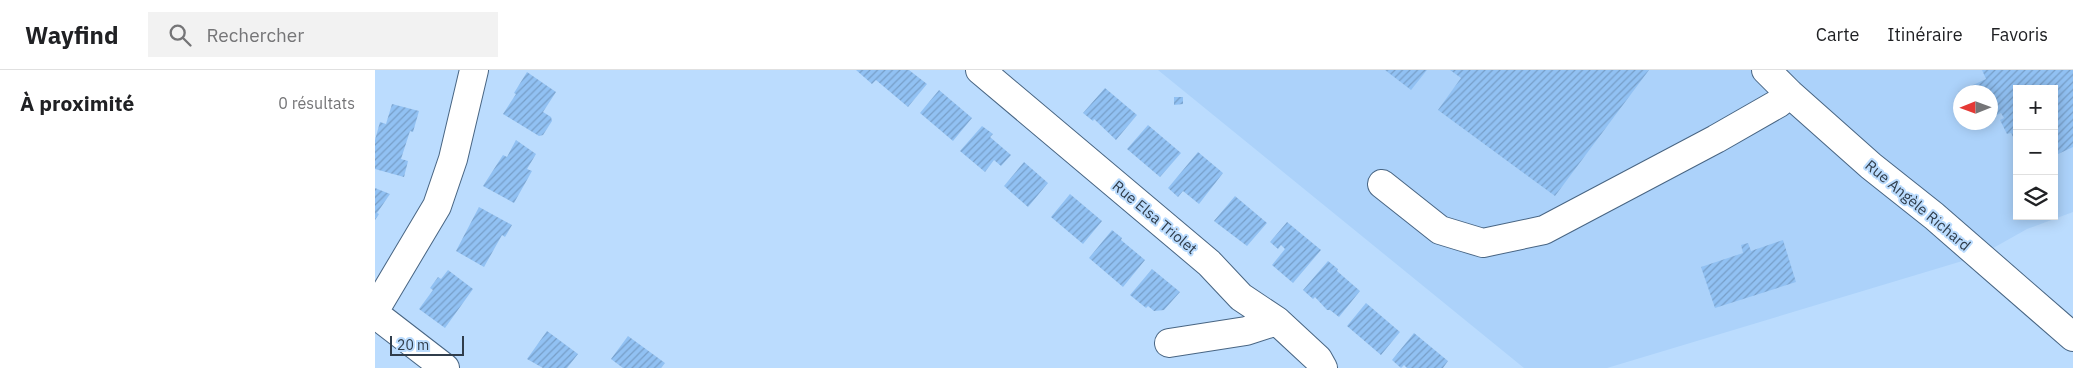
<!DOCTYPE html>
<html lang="fr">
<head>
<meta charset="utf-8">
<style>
	:root { --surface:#fff; --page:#f2f2f2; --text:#202124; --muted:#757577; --line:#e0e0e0 }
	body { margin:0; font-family:"IBM Plex Sans",sans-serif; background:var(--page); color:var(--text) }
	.controls { position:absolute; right:15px; top:15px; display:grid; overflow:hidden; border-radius:0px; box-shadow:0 2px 12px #0003 }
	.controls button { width:45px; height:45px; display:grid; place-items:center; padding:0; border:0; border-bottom:1px solid var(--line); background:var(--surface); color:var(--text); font:25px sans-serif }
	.compass { position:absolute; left:1578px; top:15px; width:45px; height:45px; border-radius:50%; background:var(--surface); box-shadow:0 2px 12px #0003; rotate:269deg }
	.scale { position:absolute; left:15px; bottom:12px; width:74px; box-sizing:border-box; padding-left:5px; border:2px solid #303d4b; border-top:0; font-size:14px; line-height:18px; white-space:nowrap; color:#303d4b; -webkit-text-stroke:4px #bbdcfe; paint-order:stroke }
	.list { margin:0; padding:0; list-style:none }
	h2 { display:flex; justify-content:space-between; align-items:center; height:65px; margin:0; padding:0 20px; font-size:21px }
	h2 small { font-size:16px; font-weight:400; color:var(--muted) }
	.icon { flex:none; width:28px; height:28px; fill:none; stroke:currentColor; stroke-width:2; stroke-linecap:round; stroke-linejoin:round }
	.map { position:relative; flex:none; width:1698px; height:298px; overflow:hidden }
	header { display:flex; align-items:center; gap:30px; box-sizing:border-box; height:70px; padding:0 25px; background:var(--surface); border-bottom:1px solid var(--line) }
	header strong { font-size:24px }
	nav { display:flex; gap:28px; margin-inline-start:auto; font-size:18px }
	.search { width:350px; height:45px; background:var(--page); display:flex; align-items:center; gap:12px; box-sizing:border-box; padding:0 18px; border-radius:0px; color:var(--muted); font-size:19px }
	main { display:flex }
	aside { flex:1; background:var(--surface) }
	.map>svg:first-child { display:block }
	.built { fill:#acd2fa; fill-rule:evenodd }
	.building { fill:url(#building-hatch) }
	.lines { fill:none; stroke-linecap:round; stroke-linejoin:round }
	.minor-casing { stroke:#486583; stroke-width:30 }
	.minor { stroke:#fff; stroke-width:28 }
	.labels { text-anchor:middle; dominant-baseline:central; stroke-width:4; stroke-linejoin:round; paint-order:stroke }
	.street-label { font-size:15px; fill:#303d4b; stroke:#bbdcfe }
</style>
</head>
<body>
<header>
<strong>Wayfind</strong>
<div class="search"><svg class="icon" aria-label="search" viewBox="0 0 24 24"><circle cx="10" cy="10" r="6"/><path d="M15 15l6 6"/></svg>Rechercher</div>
<nav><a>Carte</a><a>Itinéraire</a><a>Favoris</a></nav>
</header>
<main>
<aside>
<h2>À proximité<small>0 résultats</small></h2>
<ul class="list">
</ul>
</aside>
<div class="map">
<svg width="1698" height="298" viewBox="0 0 1698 298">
	<defs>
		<pattern id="building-hatch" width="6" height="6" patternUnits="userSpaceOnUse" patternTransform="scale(1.25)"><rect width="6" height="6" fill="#91c1f3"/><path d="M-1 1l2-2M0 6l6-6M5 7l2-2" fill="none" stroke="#779ec7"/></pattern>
	</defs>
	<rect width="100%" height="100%" fill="#bbdcfe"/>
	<path class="built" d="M783,0H1698V142L1652,159L1604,186L1232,298H1149ZM1642,19H1679V146H1642ZM1586,22H1616V52H1586Z"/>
	<path class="building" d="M481,0H534L552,14L533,37L501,10L497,14Z
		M1010,0H1052L1036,20Z
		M1075,0H1274L1180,126L1063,40L1086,8Z
		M1607,0H1698V77L1679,86V19H1642V75L1636,63L1632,64L1625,50L1629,48L1626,43L1616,48V22H1583L1611,9Z
		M152,2L181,22L168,42L176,47L177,51L168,65L164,66L128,44L141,24L139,23Z
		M730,18L762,45L741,70L719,49L718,51L708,43Z
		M564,20L597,48L578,71L545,43Z
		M799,27H808V34L799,35Z
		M17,34L44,41L38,62L35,61L26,89L33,91L29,107L0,99V70L5,52L11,54Z
		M773,55L806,83L785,107L752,79Z
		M607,56L618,64L615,67L636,85L626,96L619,90L610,102L585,81Z
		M141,70L161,84L152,99L157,101L139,133L108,116L128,85L132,87Z
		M823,82L848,103L824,134L808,121L803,127L793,118Z
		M649,92L673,113L653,137L629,116Z
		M0,118L15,124L2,143L4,144L0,150Z
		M695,124L727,151L708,174L676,147Z
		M860,126L892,153L872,176L839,151Z
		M104,137L137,155L130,167L127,165L109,197L81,181Z
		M912,152L946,180L918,213L897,195L910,179L906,175L903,179L895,172Z
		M737,160L747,168L746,170L770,190L748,217L714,188Z
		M1408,170L1421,212L1340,238L1326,197L1368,183L1366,175L1373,173L1376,181Z
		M953,191L963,199L962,201L985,221L964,247L955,240H952L940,227L938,229L928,220Z
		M777,199L805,222L789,240L779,241L773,236L771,238L755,225Z
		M73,200L98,219L70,258L44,239L58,220L55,218L63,207L66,209Z
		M991,233L1025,262L1006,285L972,256Z
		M172,261L203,284L192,298H168L152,289Z
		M1039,263L1073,291L1068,298H1032L1029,295L1026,298L1017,290Z
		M253,266L290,293L286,298H248L236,289Z"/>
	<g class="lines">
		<g class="minor-casing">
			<path id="minor" d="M605,0L834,193L866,227L902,251L943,289L948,298
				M1391,0L1415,24L1496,96L1559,146L1698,267
				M1007,114L1065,160L1088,167L1108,173L1169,160L1341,69L1404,33L1415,24
				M0,240L62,136L78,89L99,0
				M0,244L70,298
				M794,273L871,261L902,251"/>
		</g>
		<use href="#minor" class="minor"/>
	</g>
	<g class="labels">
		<g class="street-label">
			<text transform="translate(1543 135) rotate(40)">Rue Angèle Richard</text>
			<text transform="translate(780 147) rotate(40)">Rue Elsa Triolet</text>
		</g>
	</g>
</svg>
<div class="controls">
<button>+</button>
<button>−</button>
<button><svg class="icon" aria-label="layers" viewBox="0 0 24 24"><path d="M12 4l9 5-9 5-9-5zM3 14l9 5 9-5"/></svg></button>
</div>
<svg class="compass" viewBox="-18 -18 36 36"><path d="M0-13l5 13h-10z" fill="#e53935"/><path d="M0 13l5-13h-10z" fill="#757577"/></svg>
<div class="scale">20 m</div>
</div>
</main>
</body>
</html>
